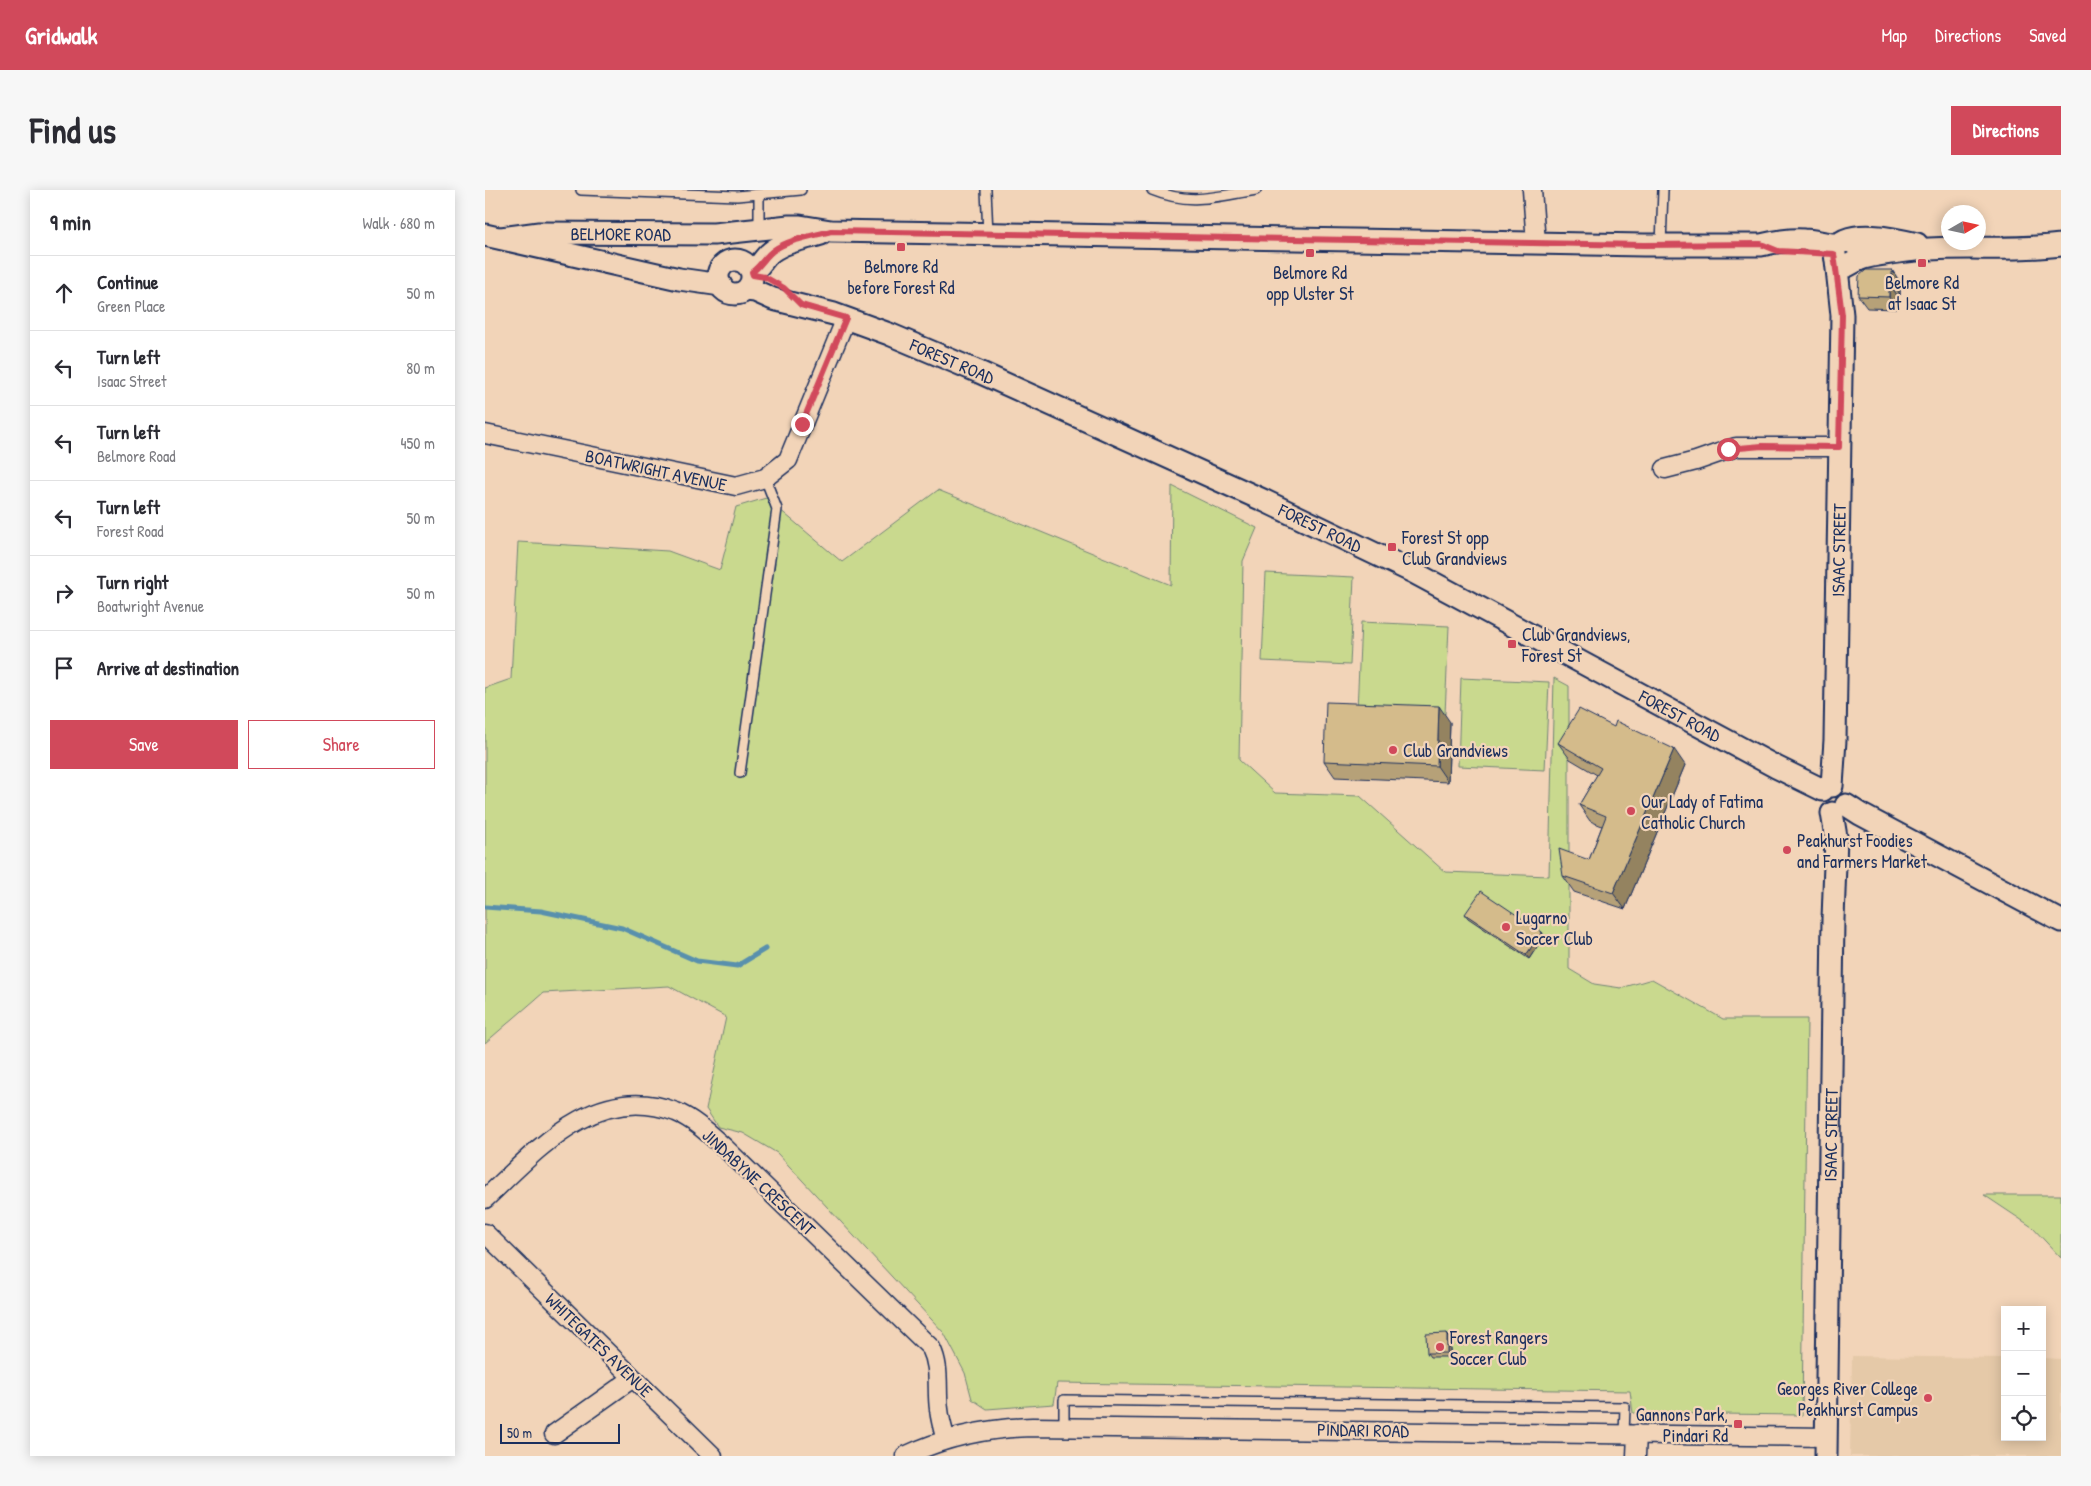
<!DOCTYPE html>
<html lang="en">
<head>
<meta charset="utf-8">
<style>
	:root { --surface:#fff; --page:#f7f7f7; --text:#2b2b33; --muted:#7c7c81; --line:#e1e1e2; --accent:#d1495b }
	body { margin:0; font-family:"Patrick Hand",sans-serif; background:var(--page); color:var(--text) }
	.controls { position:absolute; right:15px; bottom:15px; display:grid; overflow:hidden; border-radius:0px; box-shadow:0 2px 12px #0003 }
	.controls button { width:45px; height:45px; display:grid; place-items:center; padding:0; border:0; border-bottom:1px solid var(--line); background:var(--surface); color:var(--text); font:25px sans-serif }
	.compass { position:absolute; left:1456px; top:15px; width:45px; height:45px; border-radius:50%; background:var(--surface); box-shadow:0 2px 12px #0003; rotate:81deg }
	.scale { position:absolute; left:15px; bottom:12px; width:120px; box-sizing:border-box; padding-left:5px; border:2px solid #1b2f5e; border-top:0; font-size:14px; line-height:18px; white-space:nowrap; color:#1b2f5e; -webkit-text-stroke:4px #f2d4b8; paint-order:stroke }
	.stop { position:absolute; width:15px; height:15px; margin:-11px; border:4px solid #d1495b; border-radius:50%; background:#fff }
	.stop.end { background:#d1495b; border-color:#fff; box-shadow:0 1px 5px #0008 }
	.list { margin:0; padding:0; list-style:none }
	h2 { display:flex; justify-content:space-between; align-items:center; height:65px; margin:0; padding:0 20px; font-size:21px }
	h2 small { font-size:16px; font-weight:400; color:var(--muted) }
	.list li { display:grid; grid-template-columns:32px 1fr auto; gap:15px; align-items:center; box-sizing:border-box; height:75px; padding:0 20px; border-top:1px solid var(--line) }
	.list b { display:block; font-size:19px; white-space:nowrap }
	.list p { margin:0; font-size:16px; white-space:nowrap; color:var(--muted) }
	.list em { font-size:16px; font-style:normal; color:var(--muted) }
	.actions { display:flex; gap:10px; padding:15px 20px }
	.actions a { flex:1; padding:11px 0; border:1px solid var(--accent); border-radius:0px; text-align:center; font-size:18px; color:var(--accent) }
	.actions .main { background:var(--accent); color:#fff }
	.icon { flex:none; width:28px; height:28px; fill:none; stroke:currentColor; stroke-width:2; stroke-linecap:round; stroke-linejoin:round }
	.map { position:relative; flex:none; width:1576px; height:1266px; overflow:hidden; border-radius:0px }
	header { display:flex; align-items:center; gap:30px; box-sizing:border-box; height:70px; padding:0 25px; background:var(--accent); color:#fff }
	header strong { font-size:24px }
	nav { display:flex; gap:28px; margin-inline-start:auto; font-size:18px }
	.intro { display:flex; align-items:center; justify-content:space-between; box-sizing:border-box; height:120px; padding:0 30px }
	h1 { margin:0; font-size:35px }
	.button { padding:12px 22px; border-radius:0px; background:var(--accent); color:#fff; font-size:18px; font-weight:700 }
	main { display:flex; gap:30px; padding:0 30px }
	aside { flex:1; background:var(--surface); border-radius:0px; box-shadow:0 2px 12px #0003 }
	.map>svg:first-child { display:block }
	.built { fill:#e5c9a8 }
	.green { fill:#c9d98e; stroke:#728476 }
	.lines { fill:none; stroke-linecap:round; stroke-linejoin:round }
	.stream { stroke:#5990ad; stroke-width:5 }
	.service-casing { stroke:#1b2f5e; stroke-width:12 }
	.minor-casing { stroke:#1b2f5e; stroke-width:21 }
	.tertiary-casing { stroke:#1b2f5e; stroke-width:25 }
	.service { stroke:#f2d4b8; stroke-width:9 }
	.minor { stroke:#f2d4b8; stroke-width:18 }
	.tertiary { stroke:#f2d4b8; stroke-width:21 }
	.wall { fill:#b6a178; stroke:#1b2f5e }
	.shaded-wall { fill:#948361; stroke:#1b2f5e }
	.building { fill:#d4bb8b; stroke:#1b2f5e }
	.route { stroke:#d1495b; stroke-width:6 }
	.poi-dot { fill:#d1495b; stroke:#f2d4b8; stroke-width:2 }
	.labels { text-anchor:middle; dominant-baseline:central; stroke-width:4.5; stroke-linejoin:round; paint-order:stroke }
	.street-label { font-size:18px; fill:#1b2f5e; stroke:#f2d4b8 }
	.poi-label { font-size:18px; fill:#1b2f5e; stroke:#f2d4b8; text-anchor:start }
</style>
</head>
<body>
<header>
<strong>Gridwalk</strong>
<nav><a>Map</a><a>Directions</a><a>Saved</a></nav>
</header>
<div class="intro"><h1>Find us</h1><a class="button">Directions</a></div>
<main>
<aside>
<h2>9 min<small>Walk · 680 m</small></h2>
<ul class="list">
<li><svg class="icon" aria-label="ahead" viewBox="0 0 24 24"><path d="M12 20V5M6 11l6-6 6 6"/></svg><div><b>Continue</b><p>Green Place</p></div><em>50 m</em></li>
<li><svg class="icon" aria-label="left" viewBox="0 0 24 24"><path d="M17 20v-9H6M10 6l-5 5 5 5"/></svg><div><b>Turn left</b><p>Isaac Street</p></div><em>80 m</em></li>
<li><svg class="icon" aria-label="left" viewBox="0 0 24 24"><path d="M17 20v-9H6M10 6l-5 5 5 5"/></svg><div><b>Turn left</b><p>Belmore Road</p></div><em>450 m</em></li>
<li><svg class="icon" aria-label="left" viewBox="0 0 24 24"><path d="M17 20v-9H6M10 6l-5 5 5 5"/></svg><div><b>Turn left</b><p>Forest Road</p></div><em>50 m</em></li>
<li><svg class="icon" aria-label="right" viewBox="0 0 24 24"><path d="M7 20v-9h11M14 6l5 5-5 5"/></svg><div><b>Turn right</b><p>Boatwright Avenue</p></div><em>50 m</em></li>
<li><svg class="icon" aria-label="arrive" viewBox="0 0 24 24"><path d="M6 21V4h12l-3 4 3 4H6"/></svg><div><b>Arrive at destination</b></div></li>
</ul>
<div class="actions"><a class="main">Save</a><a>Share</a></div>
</aside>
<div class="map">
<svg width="1576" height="1266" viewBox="0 0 1576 1266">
	<rect width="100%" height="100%" fill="#f2d4b8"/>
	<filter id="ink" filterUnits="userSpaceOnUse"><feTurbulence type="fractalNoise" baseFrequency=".02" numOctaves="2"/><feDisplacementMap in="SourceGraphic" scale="10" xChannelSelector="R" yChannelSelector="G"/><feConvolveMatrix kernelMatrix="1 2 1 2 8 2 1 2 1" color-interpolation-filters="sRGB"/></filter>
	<g filter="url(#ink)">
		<path class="built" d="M1367,1166L1520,1168V1247H1557V1168L1576,1169V1266H1365Z"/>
		<path class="green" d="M687,296L772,338L758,371L754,570L790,603L875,606L960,682L1064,686L1069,488L1084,496V779L1109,794L1136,798L1167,789L1238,829H1322L1317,1225L1148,1223L1145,1201L572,1193L569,1214L502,1219L487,1209L480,1183L459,1143L292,963L258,943L233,937L221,919L241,827L184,796L58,803L0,853V498L26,489L33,352L183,361L235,380L251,317L281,308L357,372L453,300L686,395Z
			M781,383L869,387L865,475L777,471Z
			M876,432L964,436L960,524L872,520Z
			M976,488L1064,492L1060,580L973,576Z
			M1499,1005H1576V1068L1547,1037Z"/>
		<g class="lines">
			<path class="stream" d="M0,717L56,721L137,738L212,771L252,776L280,759"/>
			<g class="service-casing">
				<path id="service" d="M96,0L252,6L316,0
					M501,0L503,44
					M667,0C706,16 732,6 771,0
					M274,4V39
					M1176,55L1178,0
					M255,583L292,319L280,288
					M579,1236V1210L1140,1217L1139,1244"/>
			</g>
			<g class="minor-casing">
				<path id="minor" d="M1047,0L1051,53
					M0,244L251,296L280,288L303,270L361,128
					M1180,279L1211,271L1251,257H1355
					M0,1009C52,960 111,891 191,922C210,930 225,945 240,958L446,1158C456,1178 451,1198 454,1219C455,1230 458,1240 461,1250
					M0,1043L228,1266
					M69,1244L148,1188
					M420,1266C460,1247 502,1238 547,1237L1341,1247
					M1151,1266L1152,1244"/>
			</g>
			<g class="tertiary-casing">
				<g id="tertiary">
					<path d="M0,45L194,89L236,95"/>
					<path id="s1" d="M16,48L54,43L229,44L304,36H315L346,41L1159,55H1276C1290,52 1304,49 1319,50C1331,50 1341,55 1353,54"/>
					<path d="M1361,51L1370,53L1375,62L1373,70L1362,76C1353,75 1349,69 1350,59C1362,37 1412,49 1432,54"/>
					<path d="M1373,70C1385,65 1400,64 1414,62C1468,54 1522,62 1576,55"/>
					<circle cx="250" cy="87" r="17"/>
					<path d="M267,82C276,76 278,68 286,62C300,51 320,49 336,44"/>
					<path id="s2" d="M262,100L270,101L288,109L349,124L404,144L494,182L780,311L928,382L1291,577L1338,600"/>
					<path id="s3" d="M1347,596L1350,550L1357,125L1351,70"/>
					<path d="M1361,615L1375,624L1576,731"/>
					<path id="s4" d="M1341,1266L1348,729L1351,647L1347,623"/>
				</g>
			</g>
			<use href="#service" class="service"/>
			<use href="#minor" class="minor"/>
			<use href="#tertiary" class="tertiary"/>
		</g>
		<path class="wall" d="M1407,80L1415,92V105H1412V119L1382,118L1373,106Z
			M965,532L963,592L850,587L839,571Z
			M1073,553L1200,575L1140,719L1089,702L1078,686L1104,670L1117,636L1105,631L1094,615L1112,585L1085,569Z
			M980,724L1057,742L1059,746L1044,769L983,728Z
			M962,1143L965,1147V1167H945L942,1163Z"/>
		<path class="shaded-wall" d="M1407,80L1415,92V105L1407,93Z
			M1404,93L1412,105V119L1404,107Z
			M954,516L965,532L963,592L952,576Z
			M1189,559L1200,575L1140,719L1128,703Z
			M1057,742L1059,746L1044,769L1041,765Z
			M962,1143L965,1147V1167L962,1163Z"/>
		<path class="building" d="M1381,80H1407V93H1404V107L1373,106L1374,86Z
			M841,512L954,516L952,576L839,571Z
			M1094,519L1129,537L1131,531L1189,559L1128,703L1078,686L1074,659L1104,670L1121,626L1094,615L1116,578L1073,553Z
			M996,701L1057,742L1041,765L980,724Z
			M962,1143V1163H942L941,1144Z"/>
	</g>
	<g class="lines" filter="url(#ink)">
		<path class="route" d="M317,234L361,128L316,115L299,98L280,87L268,85L267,82C276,76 280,66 289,60C305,49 328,46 346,41L1159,55L1276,54L1293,61L1349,64L1357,125L1354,257L1277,256L1243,259"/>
	</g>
	<g class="poi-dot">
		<rect x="411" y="52" width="10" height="10" rx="2.5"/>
		<rect x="820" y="58" width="10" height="10" rx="2.5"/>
		<rect x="1432" y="68" width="10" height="10" rx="2.5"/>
		<rect x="902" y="352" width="10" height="10" rx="2.5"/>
		<rect x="1022" y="449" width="10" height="10" rx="2.5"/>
		<circle cx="908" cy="560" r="5"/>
		<circle cx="1146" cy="621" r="5"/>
		<circle cx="1302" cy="660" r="5"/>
		<circle cx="1021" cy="737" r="5"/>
		<circle cx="955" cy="1157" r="5"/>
		<circle cx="1443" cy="1208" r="5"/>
		<rect x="1248" y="1229" width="10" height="10" rx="2.5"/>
	</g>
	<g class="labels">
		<g class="street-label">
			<text stroke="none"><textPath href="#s1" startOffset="120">BELMORE ROAD</textPath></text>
			<text stroke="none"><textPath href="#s2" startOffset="218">FOREST ROAD</textPath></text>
			<text transform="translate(171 280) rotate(12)">BOATWRIGHT AVENUE</text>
			<text stroke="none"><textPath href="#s2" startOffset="622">FOREST ROAD</textPath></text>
			<text stroke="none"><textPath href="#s3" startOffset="236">ISAAC STREET</textPath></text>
			<text stroke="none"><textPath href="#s2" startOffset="1028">FOREST ROAD</textPath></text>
			<text stroke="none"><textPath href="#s4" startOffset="321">ISAAC STREET</textPath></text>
			<text transform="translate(274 992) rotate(43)">JINDABYNE CRESCENT</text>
			<text transform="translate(114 1155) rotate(44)">WHITEGATES AVENUE</text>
			<text transform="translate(878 1240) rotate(1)">PINDARI ROAD</text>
		</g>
		<g class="poi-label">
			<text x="416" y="76" text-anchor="middle">Belmore Rd<tspan x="416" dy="21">before Forest Rd</tspan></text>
			<text x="825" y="82" text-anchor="middle">Belmore Rd<tspan x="825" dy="21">opp Ulster St</tspan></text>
			<text x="1437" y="92" text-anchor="middle">Belmore Rd<tspan x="1437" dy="21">at Isaac St</tspan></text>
			<text x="917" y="347">Forest St opp<tspan x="917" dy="21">Club Grandviews</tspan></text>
			<text x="1037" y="444">Club Grandviews,<tspan x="1037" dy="21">Forest St</tspan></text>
			<text x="918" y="560">Club Grandviews</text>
			<text x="1156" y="611">Our Lady of Fatima<tspan x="1156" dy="21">Catholic Church</tspan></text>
			<text x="1312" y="650">Peakhurst Foodies<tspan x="1312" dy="21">and Farmers Market</tspan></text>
			<text x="1031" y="727">Lugarno<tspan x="1031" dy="21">Soccer Club</tspan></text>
			<text x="965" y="1147">Forest Rangers<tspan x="965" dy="21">Soccer Club</tspan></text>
			<text x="1433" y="1198" text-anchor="end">Georges River College<tspan x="1433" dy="21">Peakhurst Campus</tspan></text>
			<text x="1243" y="1224" text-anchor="end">Gannons Park,<tspan x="1243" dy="21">Pindari Rd</tspan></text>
		</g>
	</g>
</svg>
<div class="controls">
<button>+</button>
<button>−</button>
<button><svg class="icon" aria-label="locate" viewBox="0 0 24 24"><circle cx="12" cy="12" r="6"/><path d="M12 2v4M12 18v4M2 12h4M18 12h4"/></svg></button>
</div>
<svg class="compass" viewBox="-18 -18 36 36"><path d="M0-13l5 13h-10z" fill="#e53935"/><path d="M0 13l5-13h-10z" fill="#7c7c81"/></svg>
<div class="scale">50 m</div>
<div class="stop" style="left:1243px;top:259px"></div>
<div class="stop end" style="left:317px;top:234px"></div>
</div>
</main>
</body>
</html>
